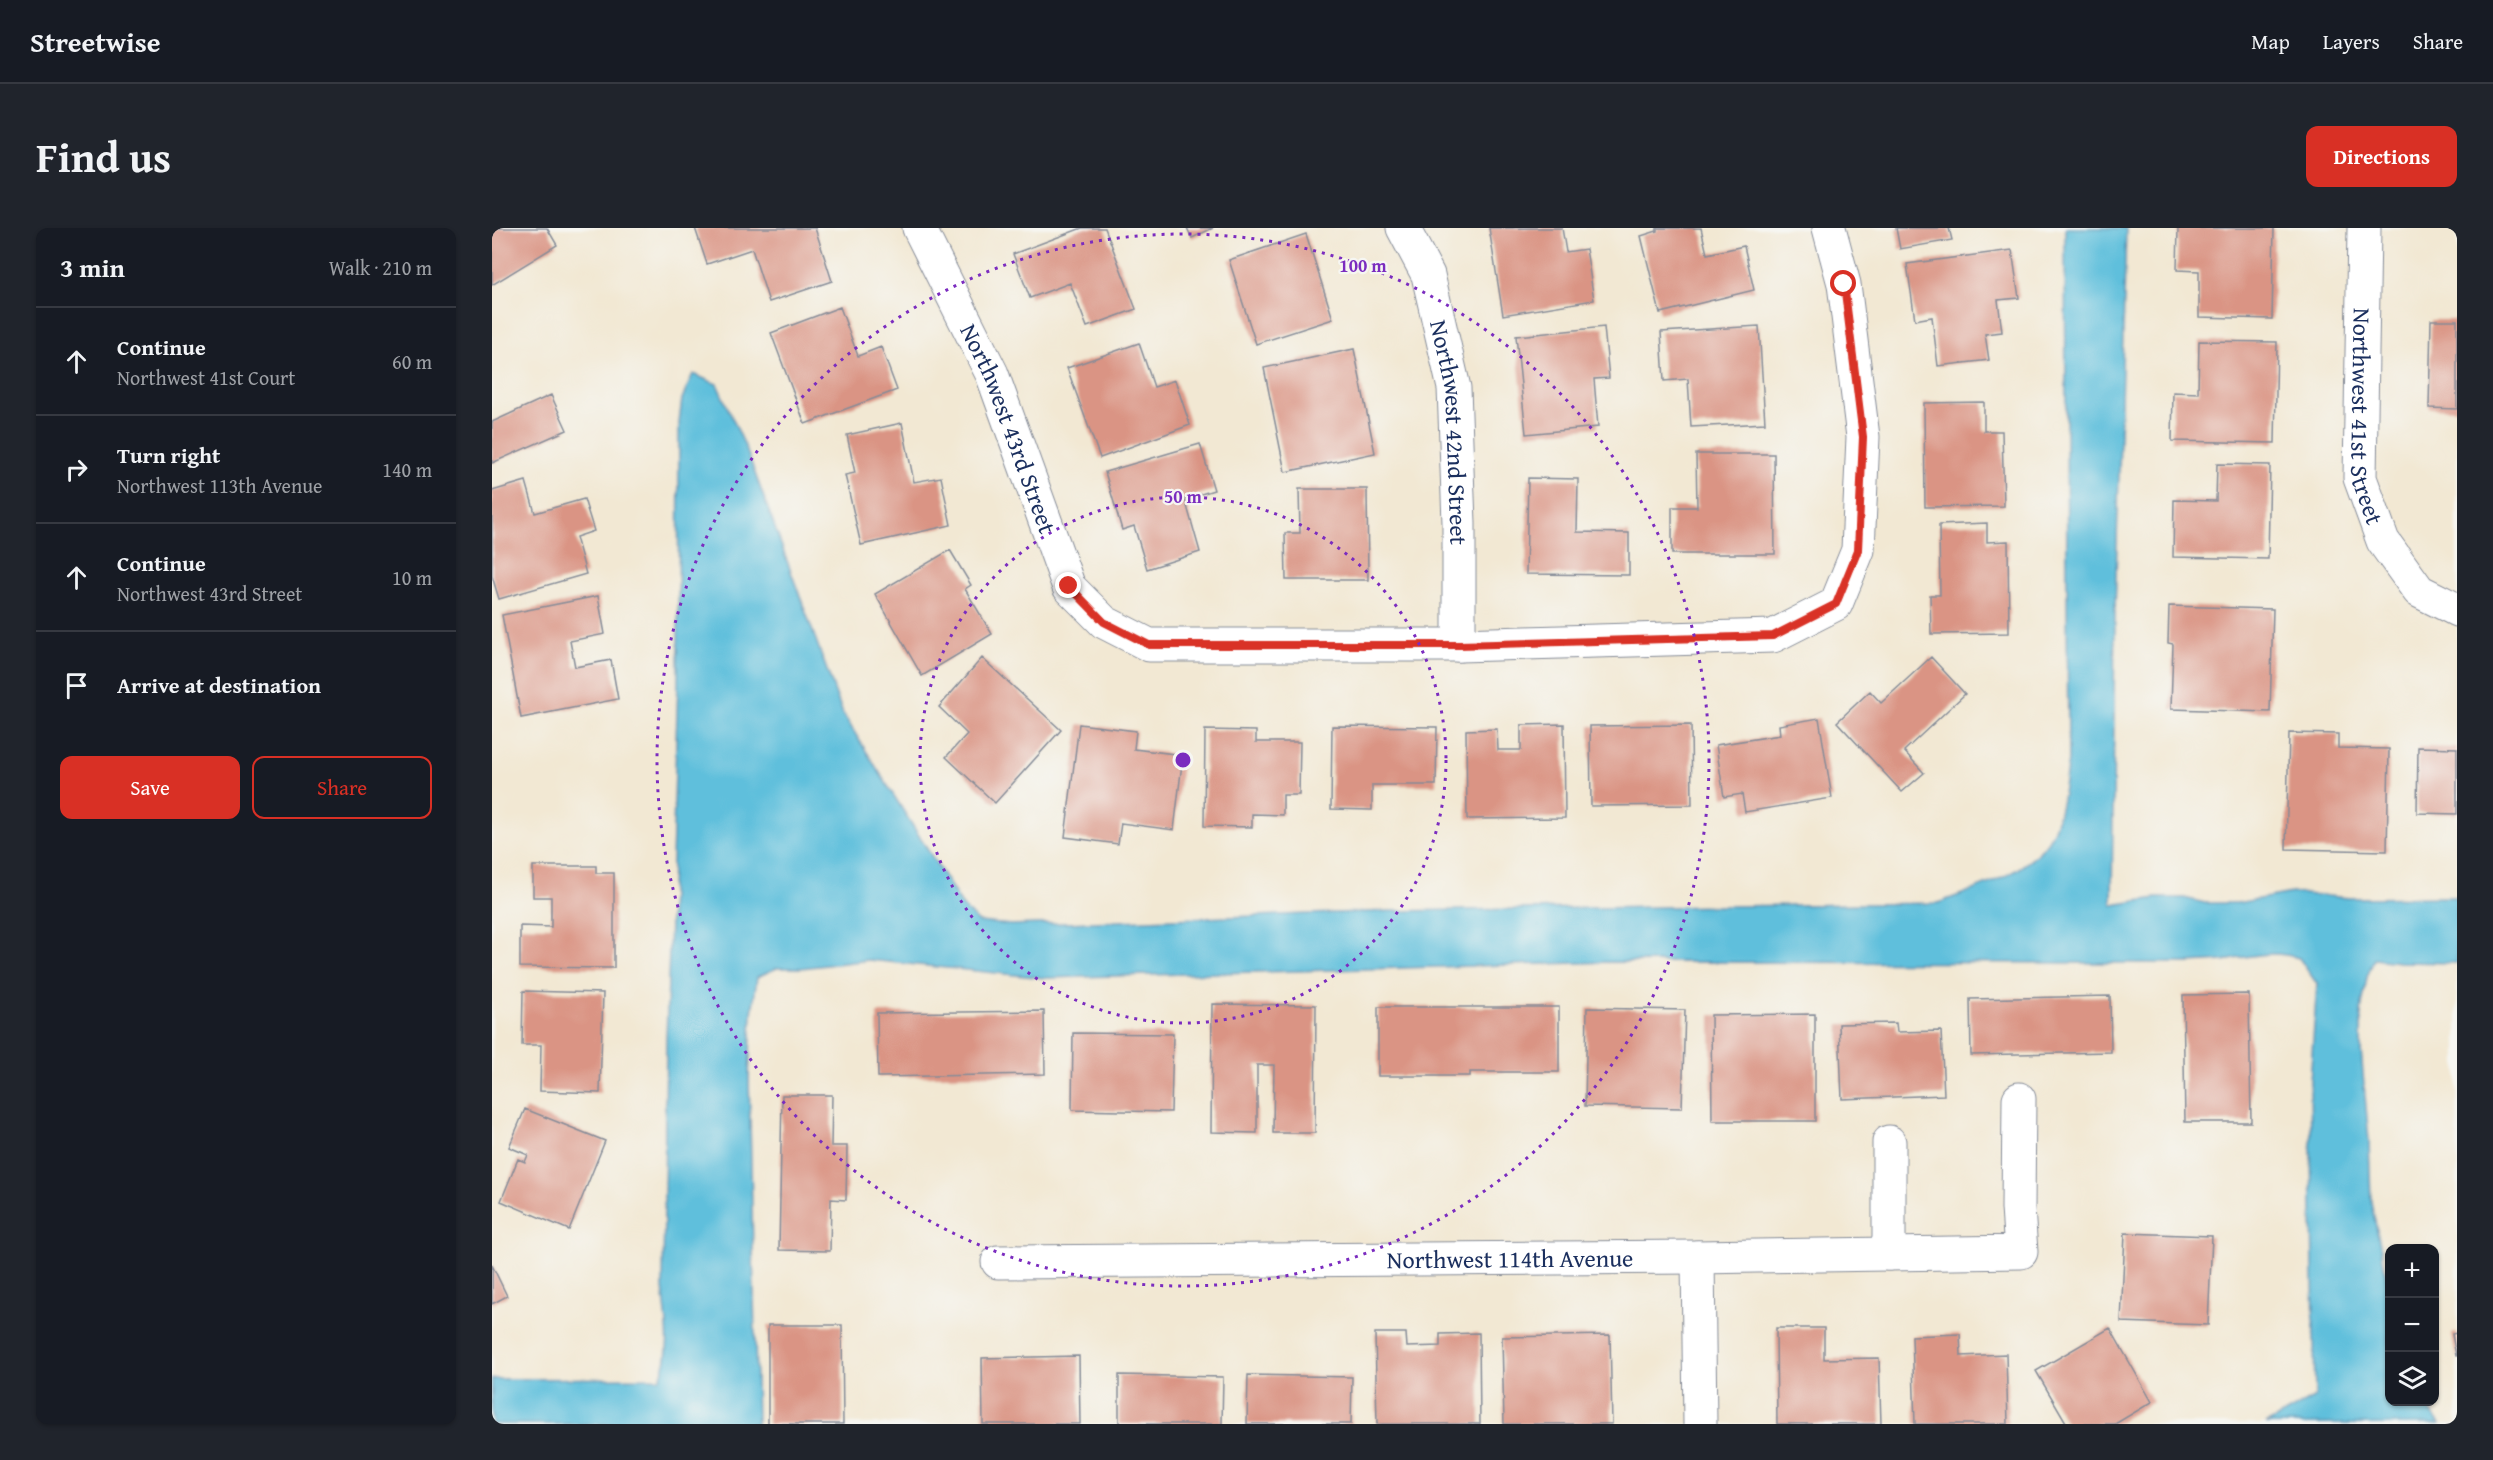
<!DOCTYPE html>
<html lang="en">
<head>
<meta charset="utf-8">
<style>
	:root { --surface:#171b24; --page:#20242c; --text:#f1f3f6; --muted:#9ea1a6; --line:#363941; --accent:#d93025 }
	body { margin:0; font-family:"Gentium Book Plus",serif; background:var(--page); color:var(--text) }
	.controls { position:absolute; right:18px; bottom:18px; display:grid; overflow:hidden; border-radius:12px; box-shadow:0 2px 4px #0004 }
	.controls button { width:54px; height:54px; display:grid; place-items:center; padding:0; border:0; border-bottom:2px solid var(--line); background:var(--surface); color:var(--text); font:30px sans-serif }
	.stop { position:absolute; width:18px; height:18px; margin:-14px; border:4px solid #d93025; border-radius:50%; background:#fff }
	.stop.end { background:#d93025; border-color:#fff; box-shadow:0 2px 6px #0008 }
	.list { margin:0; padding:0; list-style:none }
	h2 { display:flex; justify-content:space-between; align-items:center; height:78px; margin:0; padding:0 24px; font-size:26px }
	h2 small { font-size:20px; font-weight:400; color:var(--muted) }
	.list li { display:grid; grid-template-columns:39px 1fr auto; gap:18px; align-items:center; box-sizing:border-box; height:108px; padding:0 24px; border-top:2px solid var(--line) }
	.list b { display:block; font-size:22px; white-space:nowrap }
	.list p { margin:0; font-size:20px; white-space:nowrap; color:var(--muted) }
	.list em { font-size:20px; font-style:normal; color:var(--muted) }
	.actions { display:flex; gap:12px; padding:18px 24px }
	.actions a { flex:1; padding:14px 0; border:2px solid var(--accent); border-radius:12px; text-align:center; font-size:21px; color:var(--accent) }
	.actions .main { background:var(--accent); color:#fff }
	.icon { flex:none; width:33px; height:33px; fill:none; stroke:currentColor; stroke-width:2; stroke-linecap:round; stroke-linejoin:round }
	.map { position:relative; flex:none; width:1965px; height:1196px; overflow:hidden; border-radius:12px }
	header { display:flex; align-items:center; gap:36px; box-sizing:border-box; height:84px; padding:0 30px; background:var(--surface); border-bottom:2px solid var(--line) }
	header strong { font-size:28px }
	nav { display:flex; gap:33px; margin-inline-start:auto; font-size:21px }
	.intro { display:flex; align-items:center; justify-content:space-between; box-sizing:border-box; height:144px; padding:0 36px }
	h1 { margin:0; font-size:42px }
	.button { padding:15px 27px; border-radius:12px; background:var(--accent); color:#fff; font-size:21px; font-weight:700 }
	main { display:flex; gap:36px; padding:0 36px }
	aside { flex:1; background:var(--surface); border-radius:12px; box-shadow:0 2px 4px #0004 }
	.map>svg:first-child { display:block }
	.water { fill:#5ebfdc; stroke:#3c779d; stroke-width:1.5 }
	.building { fill:#da9484 }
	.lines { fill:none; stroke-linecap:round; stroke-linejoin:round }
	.minor-casing { stroke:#868c98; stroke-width:35 }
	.minor { stroke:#fff; stroke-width:33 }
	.route { stroke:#d93025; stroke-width:8 }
	.ring { fill:none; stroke:#7b2cbf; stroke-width:3; stroke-dasharray:3 6 }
	.labels { text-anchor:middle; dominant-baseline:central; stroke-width:4.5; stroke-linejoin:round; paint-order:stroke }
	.street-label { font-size:24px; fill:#1b2f5e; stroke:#f6f6f2 }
	.centre { fill:#7b2cbf; stroke:#f6f6f2; stroke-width:3 }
	.ring-label { font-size:18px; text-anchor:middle; font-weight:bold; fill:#7b2cbf; stroke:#f6f6f2; stroke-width:4.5; stroke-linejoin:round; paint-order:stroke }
</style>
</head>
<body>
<header>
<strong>Streetwise</strong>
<nav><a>Map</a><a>Layers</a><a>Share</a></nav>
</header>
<div class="intro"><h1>Find us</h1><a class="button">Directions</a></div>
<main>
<aside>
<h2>3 min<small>Walk · 210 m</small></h2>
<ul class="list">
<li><svg class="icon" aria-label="ahead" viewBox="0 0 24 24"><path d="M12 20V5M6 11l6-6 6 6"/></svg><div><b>Continue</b><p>Northwest 41st Court</p></div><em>60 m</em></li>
<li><svg class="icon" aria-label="right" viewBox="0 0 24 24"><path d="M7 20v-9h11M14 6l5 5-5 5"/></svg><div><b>Turn right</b><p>Northwest 113th Avenue</p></div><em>140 m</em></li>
<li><svg class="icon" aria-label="ahead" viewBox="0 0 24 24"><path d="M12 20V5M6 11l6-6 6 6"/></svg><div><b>Continue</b><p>Northwest 43rd Street</p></div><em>10 m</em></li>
<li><svg class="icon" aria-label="arrive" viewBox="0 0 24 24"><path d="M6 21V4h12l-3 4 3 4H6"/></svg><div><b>Arrive at destination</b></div></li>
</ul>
<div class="actions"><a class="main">Save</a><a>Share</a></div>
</aside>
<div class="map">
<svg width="1965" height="1196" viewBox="0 0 1965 1196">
	<rect width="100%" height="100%" fill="#f6f6f2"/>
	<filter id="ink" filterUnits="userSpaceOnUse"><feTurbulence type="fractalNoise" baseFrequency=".0167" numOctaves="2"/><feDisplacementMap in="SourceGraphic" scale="12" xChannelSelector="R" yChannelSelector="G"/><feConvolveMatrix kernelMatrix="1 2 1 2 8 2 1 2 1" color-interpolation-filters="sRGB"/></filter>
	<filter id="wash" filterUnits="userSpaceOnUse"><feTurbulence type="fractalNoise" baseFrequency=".008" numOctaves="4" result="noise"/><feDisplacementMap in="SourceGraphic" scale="24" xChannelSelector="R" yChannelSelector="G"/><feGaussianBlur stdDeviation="1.35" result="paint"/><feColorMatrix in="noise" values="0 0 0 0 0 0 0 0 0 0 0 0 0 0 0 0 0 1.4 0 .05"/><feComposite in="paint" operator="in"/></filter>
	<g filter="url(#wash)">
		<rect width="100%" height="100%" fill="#f2e8d3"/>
		<path class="water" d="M1573,0H1634L1623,385L1620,677L1665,670H1692L1713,675H1745L1800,665L1858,670L1965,669V735L1908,734L1882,731L1875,749L1869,784V822L1877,913L1879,974L1897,1061L1898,1174H1932L1948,1196H1774L1823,1169L1818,853L1825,756L1807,730C1778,721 1759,729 1731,733C1720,734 1709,734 1698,735L1120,734L553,750L377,732L309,740H285L265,749L260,785L257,849L265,1196H0V1151L168,1150C181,1122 174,1090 171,1059L174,813L186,454L187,195L190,171L201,146L225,156L253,218L351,486L472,680L487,694L519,697L900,683L1446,675C1482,661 1530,648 1554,616C1568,598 1573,554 1576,532Z"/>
		<g id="blocks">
			<path class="building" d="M0,0H55L65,17L0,57Z
				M203,0H323L340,53L277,74L260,21L215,36Z
				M590,0H613L644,81L595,99L578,55L538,70L521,26Z
				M695,0H721L700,10Z
				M997,0H1070L1074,24L1094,21L1102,72L1011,87Z
				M1165,0H1209L1215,26L1252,18L1262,62L1168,85L1149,8L1165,3Z
				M1404,0H1457L1460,12L1408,21Z
				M1686,0H1782L1780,91L1707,89V43L1685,42Z
				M814,6L841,91L764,116L737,32Z
				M1520,22L1527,70L1506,72L1510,104L1493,106L1497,132L1446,138L1440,89L1423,92L1415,36Z
				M348,79L366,128L389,119L405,162L313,196L279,105Z
				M1939,92H1965V181L1937,180Z
				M1267,98L1273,195L1199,199L1196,151L1172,153L1169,104Z
				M1112,99L1117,150L1102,151L1106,199L1034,206L1024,108Z
				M1707,113L1785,114L1783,215L1680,213L1681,164L1706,165Z
				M647,115L662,159L683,152L698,197L608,230L575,140Z
				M862,121L883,225L793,244L772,140Z
				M59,167L75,202L0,235V194Z
				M1492,174V203H1510L1512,278L1433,279L1432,175Z
				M410,195L422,254L449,249L459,297L369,317L353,247L363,245L355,207Z
				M708,216L722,262L693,271L708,324L655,341L642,298L630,302L613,244Z
				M1204,226H1282L1283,326H1180V279H1205Z
				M1725,236L1778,237L1776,331L1681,329L1682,272L1724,273Z
				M1036,250L1086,251L1085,304L1137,305V347L1034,346Z
				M34,253L43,285L92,271L102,303L84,309L94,346L7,371L0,348V263Z
				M807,261H875L876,352H794L793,305H808Z
				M1495,295V314L1516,313L1517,405L1439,406L1438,367H1448L1447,297Z
				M458,322L479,357L473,361L500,406L430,448L383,366Z
				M106,368L113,406L78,413L83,439L119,432L126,471L29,490L10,387Z
				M1677,378L1781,381L1778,484L1679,481L1681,416L1676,415Z
				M1439,429L1473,466L1412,523L1432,545L1410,564L1345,494L1378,463L1389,475Z
				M490,430L569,502L503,575L454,529L475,506L447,479Z
				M1327,490L1340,570L1253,584L1250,566L1232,569L1224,517L1288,507L1287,497Z
				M587,496L644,503L642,521L691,527L682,602L629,595L626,616L573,609Z
				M1072,496L1073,590L975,591L974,502L1005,501L1006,522H1029V497Z
				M1199,497L1200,577L1099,578L1098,498Z
				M840,498L945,499L944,557H880V582L839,581Z
				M713,502L764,503V514H808L807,567H791V587L760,586V599L712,598Z
				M1797,505L1846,506V520L1897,521L1895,623L1794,621Z
				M1926,519L1965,520V586L1925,585Z
				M41,638H104V645H122V740L28,739V698L59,699V669H41Z
				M31,763L111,765L108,865L48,863L49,817H30Z
				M1757,766L1759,894H1693L1691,767Z
				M1618,768L1619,824L1479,827L1478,771Z
				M720,776L824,777L823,905H781L782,837H765V905L719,904Z
				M886,779H1067V844H978V848H886Z
				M1095,780L1193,782L1190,880L1093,878Z
				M552,783L553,846L386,849L385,785Z
				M1323,786V893H1220L1219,787Z
				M1404,795L1405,804L1449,803L1452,867L1350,871L1347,796Z
				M581,805L681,806L679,884L580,882Z
				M290,867H340L339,918H355L354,972L339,971L338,1023L287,1022Z
				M33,881L113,913L77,1002L9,973L26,931L33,934L36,927L17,919Z
				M1633,1005L1720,1008L1716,1097L1629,1094Z
				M0,1037L15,1068L0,1076Z
				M276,1097H350L351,1196H276Z
				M1284,1100H1332V1131L1387,1130L1389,1196H1285Z
				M1618,1100L1660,1174L1623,1196H1575L1544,1143Z
				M883,1105H914L915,1119L948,1118V1106L987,1105L988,1196H885Z
				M1965,1105V1128H1964L1960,1106Z
				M1468,1106L1469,1128L1514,1126L1516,1196H1423L1420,1108Z
				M1118,1107L1120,1196H1012L1010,1109Z
				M587,1128L588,1196H491L490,1130Z
				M627,1147L731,1149L730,1196H627Z
				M756,1147L860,1149L859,1196H755Z"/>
		</g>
	</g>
	<g filter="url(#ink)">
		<use href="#blocks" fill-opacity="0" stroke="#868c98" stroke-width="1.5"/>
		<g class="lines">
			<g class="minor-casing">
				<g id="minor">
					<path id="s1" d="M427,0L500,146L577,359L612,394L657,417H967L1281,408L1344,376L1366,322L1371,209L1352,56L1337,0"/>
					<path id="s2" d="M911,0L936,47L962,160L967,295V417"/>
					<path id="s3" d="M1872,0L1868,250L1891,313L1927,363L1965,382"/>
					<path d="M1397,1026V914"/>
					<path d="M1206,1029L1208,1196"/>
					<path id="s4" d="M506,1034L1206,1029L1529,1024L1526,980L1527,871"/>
				</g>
			</g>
			<use href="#minor" class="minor"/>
		</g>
	</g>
	<g class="lines" filter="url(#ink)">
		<path class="route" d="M577,358L612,394L657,417H967L1281,408L1344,376L1366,322L1371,209L1352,56"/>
	</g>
	<g class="ring">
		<circle cx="691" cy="532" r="263"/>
		<circle cx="691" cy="532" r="526"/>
	</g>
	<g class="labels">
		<g class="street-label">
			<text stroke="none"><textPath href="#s3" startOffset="189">Northwest 41st Street</textPath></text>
			<text stroke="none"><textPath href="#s1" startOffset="220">Northwest 43rd Street</textPath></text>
			<text stroke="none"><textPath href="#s2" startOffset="213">Northwest 42nd Street</textPath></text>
			<text stroke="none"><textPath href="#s4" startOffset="512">Northwest 114th Avenue</textPath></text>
		</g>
	</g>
	<circle cx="691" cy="532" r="9" class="centre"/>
	<g class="ring-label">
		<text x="871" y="44">100 m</text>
		<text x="691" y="275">50 m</text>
	</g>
</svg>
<div class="controls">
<button>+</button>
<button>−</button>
<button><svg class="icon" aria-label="layers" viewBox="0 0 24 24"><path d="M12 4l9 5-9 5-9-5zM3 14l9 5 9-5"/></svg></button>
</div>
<div class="stop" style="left:1352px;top:56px"></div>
<div class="stop end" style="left:577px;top:358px"></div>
</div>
</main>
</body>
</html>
